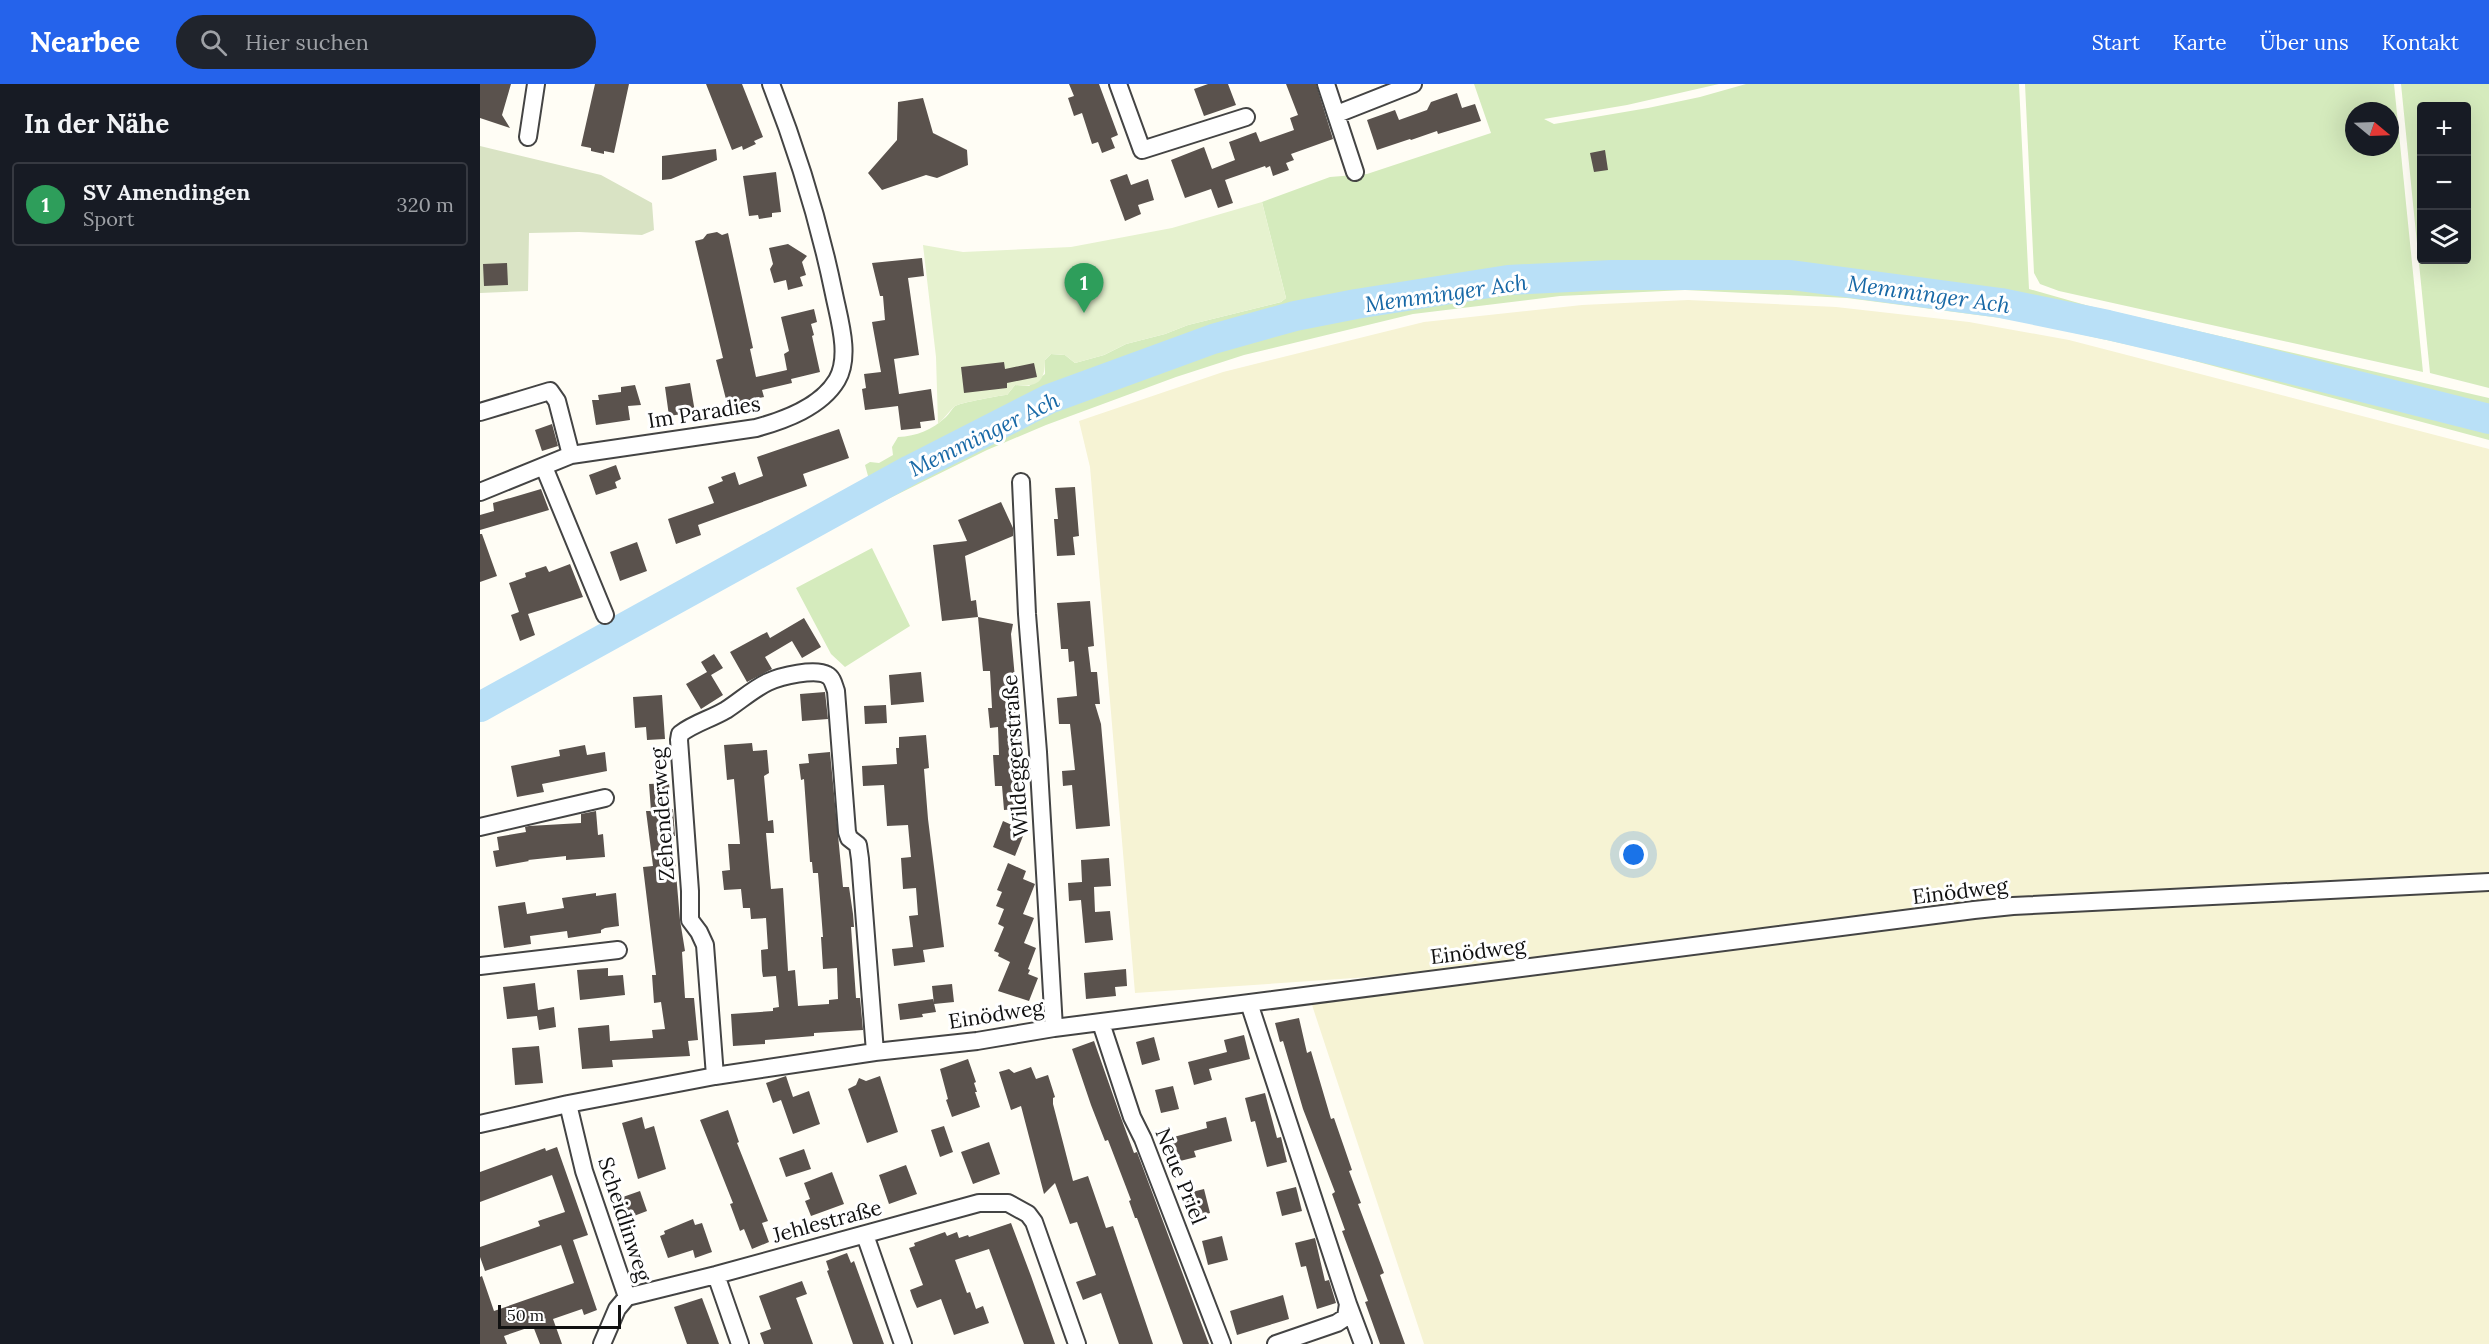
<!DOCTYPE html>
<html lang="de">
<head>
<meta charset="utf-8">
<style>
	:root { --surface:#171b24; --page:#20242c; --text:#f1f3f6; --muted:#9ea1a6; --line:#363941; --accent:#2563eb }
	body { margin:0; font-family:Lora,serif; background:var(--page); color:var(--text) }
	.controls { position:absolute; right:18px; top:18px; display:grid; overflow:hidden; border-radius:6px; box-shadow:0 6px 24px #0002 }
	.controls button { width:54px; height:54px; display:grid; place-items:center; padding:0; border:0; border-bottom:2px solid var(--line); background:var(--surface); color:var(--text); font:30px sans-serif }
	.compass { position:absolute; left:1865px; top:18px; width:54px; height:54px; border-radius:50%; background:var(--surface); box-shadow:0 6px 24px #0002; rotate:109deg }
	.scale { position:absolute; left:18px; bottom:15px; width:123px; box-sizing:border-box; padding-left:6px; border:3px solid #111; border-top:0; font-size:16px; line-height:21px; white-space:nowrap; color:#111; -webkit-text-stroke:4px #fff; paint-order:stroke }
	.you { position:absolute; left:1154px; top:771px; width:21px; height:21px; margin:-15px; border:4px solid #fff; border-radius:50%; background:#1a73e8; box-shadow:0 0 0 9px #1a73e833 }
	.badge { display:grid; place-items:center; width:39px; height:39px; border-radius:50%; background:var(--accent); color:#fff; font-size:20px; font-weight:700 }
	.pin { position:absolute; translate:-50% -50px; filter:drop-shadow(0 2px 3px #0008) }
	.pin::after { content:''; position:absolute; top:32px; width:21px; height:18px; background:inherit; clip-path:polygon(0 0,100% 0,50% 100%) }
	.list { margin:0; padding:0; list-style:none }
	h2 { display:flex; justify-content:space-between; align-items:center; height:78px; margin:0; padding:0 24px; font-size:26px }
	h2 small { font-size:20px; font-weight:400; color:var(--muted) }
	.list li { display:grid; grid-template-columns:39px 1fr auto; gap:18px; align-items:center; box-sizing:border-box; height:84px; margin:0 12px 12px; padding:0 12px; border:2px solid var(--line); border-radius:6px }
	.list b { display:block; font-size:22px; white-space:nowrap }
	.list p { margin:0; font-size:20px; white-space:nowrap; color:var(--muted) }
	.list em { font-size:20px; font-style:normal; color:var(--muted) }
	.icon { flex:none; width:33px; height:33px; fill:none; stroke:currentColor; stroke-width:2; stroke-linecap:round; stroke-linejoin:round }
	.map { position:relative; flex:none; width:2009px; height:1260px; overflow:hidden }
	header { display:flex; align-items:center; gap:36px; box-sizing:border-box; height:84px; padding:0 30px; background:var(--accent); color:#fff }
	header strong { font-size:28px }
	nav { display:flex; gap:33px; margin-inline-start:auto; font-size:21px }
	.search { width:420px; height:54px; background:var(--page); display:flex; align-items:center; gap:15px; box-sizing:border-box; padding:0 21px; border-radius:33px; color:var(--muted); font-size:22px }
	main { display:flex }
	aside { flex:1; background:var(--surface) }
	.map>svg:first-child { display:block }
	.farmland { fill:#f6f3d4 }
	.green { fill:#d5ebbd; fill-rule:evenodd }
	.cemetery { fill:#d9e3c4 }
	.pitch { fill:#e6f2cf }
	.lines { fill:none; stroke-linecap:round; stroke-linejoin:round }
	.river { stroke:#b9e0f7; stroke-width:30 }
	.building { fill:#5a524d }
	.street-casing { stroke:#444; stroke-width:20 }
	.street { stroke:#fff; stroke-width:16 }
	.labels { text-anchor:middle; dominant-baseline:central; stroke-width:6; stroke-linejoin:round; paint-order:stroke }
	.street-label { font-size:21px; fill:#111; stroke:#fff }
	.water-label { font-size:22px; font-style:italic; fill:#1768a6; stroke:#fff }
</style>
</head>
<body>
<header>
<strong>Nearbee</strong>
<div class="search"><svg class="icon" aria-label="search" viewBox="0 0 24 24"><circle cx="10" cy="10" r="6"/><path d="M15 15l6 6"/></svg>Hier suchen</div>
<nav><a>Start</a><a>Karte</a><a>Über uns</a><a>Kontakt</a></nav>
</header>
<main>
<aside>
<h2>In der Nähe<small></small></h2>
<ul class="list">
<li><span class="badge" style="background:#2e9e5b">1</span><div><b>SV Amendingen</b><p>Sport</p></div><em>320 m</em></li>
</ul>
</aside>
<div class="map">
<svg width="2009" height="1260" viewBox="0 0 2009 1260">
	<rect width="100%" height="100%" fill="#fffdf5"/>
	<path class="farmland" d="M1208,216L1356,223L1489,238L1589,256L2009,365V791L1604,814L978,887L655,909L610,383L599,337L743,288L944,238L1102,221Z
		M2009,803V1260H944L831,918L1527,828Z"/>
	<path class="green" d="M994,0H1239L1147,21L1064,35L1074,40L1168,24L1220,13L1266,0H1539L1549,205L1609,222L2009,314V356L1681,268L1536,236L1367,214L1205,206L1080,212L933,230L764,271L696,293L566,341L507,366L396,421L385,381L390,378L399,379L413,371L412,363L418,353C437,352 452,346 466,333C469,330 472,325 475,322C480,319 521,311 527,311L535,301L549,302L565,290V276L571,270L585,271L595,279L624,271L646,260L685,250L708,241L801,218L806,214L782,118L850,93L887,90L1011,49Z
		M1545,0H1914L1943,288L1579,207L1560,200L1554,189ZM1874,27H1910V63H1874Z
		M1921,0H2009V304L1950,289ZM1942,22H1986V176H1942Z
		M392,464L430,542L365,583L351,570L316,504Z"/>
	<path class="cemetery" d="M0,62L121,91L172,119L174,146L162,151L99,148L49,149L48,207L0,209Z"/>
	<path class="pitch" d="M782,118L806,214L801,218L708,241L685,250L646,260L624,271L595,279L585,271L571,270L565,276C565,299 557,303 535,301L527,311C521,311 480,319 475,322C469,327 464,335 458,340L456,273L443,161L483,168L591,163L692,144Z"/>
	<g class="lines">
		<path class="river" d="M0,623L430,386L569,315L733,255L815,232L876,220L1028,196L1131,191H1311L1521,219L1628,241L1755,271L2009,335"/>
	</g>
	<path class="building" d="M0,0H31L22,31L30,44L0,34Z
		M115,0H149L134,69L124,67V70L111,67V64L101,62Z
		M226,0H262L283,53L274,57L276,60L263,66L262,62L252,66Z
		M589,0H619L638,51L631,54L635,64L622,69L618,58L612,60L602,29L594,32L588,14L594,12Z
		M728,0H748L756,21L724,32L714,5Z
		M806,0H836L853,55L811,70L814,76L806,79L809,86L793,92L790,82L786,84L785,82L745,96L753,119L738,124L731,105L705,114L691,76L724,63L732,85L755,76L749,58L776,48L780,58L814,46L810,34L818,31Z
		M977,9L982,24L995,20L1001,37L958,50L957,47L931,56L930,55L897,66L887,36L915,26L919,36L947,26L951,18Z
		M443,14L453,49L487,66L488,81L457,94L446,91L402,106L388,89L417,56L418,18Z
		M236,65L237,76L191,95L182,96V72Z
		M1125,66L1128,86L1114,88L1110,69Z
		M296,88L301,128L292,129V133L279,135L278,131L269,132L263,92Z
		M647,90L651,101L668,95L674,116L658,121L661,130L645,137L630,96Z
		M237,148L242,151L248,149L273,264L270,265L276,293L307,286L304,270L309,267L301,233L334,225L337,238L331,240L334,251L332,252L340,288L311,295L312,299L282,306L284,313L274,315L276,324L250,331L236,276L243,274L215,157L223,155L227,150Z
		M308,160L327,172L322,178L326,191L320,193L323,202L308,206L306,196L294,199L290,185L293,180L289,164Z
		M442,174L444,192L428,194L439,271L414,275L419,310L451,305L455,336L440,338L441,344L421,346L418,322L385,326L382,305L386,304L384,290L401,288L392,238L405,236L403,212H400L392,179Z
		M27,179L28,201L4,202L3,180Z
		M524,278L525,285L554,279L557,293L527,299V304L484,309L481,283Z
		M210,299L215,328L189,332L185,303Z
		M155,301L161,321L148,322L150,336L116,341L112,316H119L118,311L141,308V303Z
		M72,340L78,362L62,367L55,346Z
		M359,345L369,374L323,390L327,402L218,441L221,451L196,460L188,435L234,419L228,403L243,397L241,393L255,388L259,401L283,392L277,373Z
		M136,381L141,395L135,398L137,404L116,411L109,391Z
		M595,403L599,452L593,453L595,471L577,472L574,435H578L575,404Z
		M61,405L69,426L0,446V431L14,427L13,419Z
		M521,418L533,444V452L485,472L491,517L496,516L498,533L533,540L531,550L536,606L539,605L544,704L537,705L538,725L524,726L522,702H515L513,671H519L518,643L510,644L508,624H512L510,587H503L498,533L462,537L453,461L487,457L478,436Z
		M0,450H2L17,492L0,498Z
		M157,458L167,487L140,497L130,468Z
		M90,480L103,513L48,530L55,551L40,557L31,531L39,528L29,499L46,493L45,489L66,482L69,488Z
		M610,517L614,562L608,563L611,588H617L620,620H615L621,640L630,742L596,745L592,701L583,702L582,687L595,686L590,640H579L577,614L597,612L594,577L589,578L588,565H581L577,519Z
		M324,534L341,563L322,574L312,557L285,573L292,585L267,598L250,568L287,548L290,554Z
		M234,570L243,584L231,591L243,611L221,625L206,600L227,588L221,578Z
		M441,588L444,618L411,621L409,591Z
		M345,608L348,635L322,637L320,610Z
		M182,611L185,655L167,656L166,643L155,644L153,613Z
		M406,621L407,639L385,640L384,622Z
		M446,651L449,684L444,685L448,735L464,863L443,866L445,878L414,882L412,865L433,863L429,832L438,831L436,804L423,805L421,774L431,773L428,741L407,742L404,701L383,702L382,682L417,680L416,664H419V653Z
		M272,659L273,667L287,666L289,689L284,692L288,737L293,736L294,749H286L291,805L303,804L308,887L315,886L318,922L349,920V916L358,915L357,884L343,885L341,853H343L338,789H333L332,778H330L324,695L321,696L319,680L329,679L328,670L350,668L363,803H369L373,830L374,843H371L376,914H380L383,946L334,949V952L285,956V960L253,962L251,930L293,927V924L299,923L296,892L283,893L282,887L281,866L288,865L286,834L271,835L270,824H263L261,805L244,806L242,787L250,786L248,760H260L254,695L247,696L244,661Z
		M105,661L107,671L125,668L127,687L62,700L64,708L37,713L31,682L80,672L79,666Z
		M189,699L191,725H193L195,752H193L194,766L200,836L205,867L202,868L205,914H214L218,956L208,957L210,972L132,976L133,983L102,985L98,944L129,941L130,957L173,954L172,946L185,945L181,918L174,919L172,891H176L163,783L173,782L166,727H171L169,700Z
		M116,727L118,751L123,750L125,773L86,776V772L48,776L49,777L16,783L13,767L19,766L17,753L46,748L45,743L49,742L101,739V730Z
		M523,737L545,747L535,772L513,763Z
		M629,774L631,802L614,803L615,828L630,827L633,856L605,859L601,816L589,817L588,799L602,798L601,776Z
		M528,779L546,787L543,795L555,800L543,830L554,834L544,859L556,864L548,885L550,886L548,890L558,894L549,917L518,907L530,878L518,872L519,869L514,867L524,843L518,840L524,825L516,822L522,808L517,806Z
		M116,809V812L136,809L139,842L125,844L121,846V849L88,854L87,847L50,852L51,860L24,864L18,822L45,818L47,830L84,824L82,814Z
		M128,884V892L143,891L145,911L100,916L97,886Z
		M646,885L647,902L635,903L636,912L606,915L604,889Z
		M55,899L58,926L74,923L76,943L59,946L57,932L27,935L23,903Z
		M472,900L474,918L454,920L452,902Z
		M453,915L456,928L442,930L443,933L420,936L418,920Z
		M819,934L827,969L831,967L851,1035L854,1034L872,1086L869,1087L881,1119L878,1120L904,1189L900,1191L925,1260H900L885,1218L888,1217L862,1147L865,1146L852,1110L855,1108L823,1025L803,957L800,958L795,939Z
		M764,951L770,975L729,985L732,996L714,1001L708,978L747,968L744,956Z
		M674,953L680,976L662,981L656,958Z
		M614,957L640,1031L654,1069L657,1068L729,1260H703L657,1134H655L649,1117L651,1116L628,1056L625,1057L611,1021L592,965Z
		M59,962L63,999L35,1001L32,964Z
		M488,975L496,998L494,999L497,1008H495L500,1023L472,1033L466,1016L468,1015L460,985Z
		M551,983L556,995L568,991L575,1013L573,1014V1020L593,1097L608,1092L626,1144L633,1142L673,1260H639L621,1209L603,1216L596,1198L616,1191L597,1138L590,1140L575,1099L564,1110L541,1022L531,1026L519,988L529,985L534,989Z
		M306,992L313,1013L329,1007L340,1040L313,1050L301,1016L293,1019L286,999Z
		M400,992L418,1048L387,1059L368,1005L376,1001L379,994L386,997Z
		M693,1002L699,1025L681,1029L675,1006Z
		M785,1009L797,1054L801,1053L807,1078L787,1083L775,1037L771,1038L765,1014Z
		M248,1026L259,1058L257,1059L288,1137L282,1139L289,1158L272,1165L264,1145L260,1147L250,1120L253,1119L220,1036Z
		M162,1033L165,1045L174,1042L186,1085L158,1095L142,1039Z
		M746,1033L752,1057L714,1067L716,1073L696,1078L690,1054L727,1044L726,1038Z
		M464,1042L473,1068L460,1073L451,1046Z
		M509,1058L520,1090L493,1100L481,1068Z
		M77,1063L108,1151L93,1156L117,1226L104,1231L102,1225L73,1235L82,1260H60L53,1242L24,1252L27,1260H0V1193L2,1192L14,1227L94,1199L81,1161L5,1187L0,1173V1163L60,1142L58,1137L85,1128L72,1091L0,1118V1088L65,1064L66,1067Z
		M324,1065L331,1085L306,1093L299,1074Z
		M426,1081L437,1110L409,1120L399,1091Z
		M352,1088L364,1120L331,1132L325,1117L330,1115L324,1099Z
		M816,1103L822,1127L802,1132L796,1108Z
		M724,1105L730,1129L710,1134L704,1110Z
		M160,1107L167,1127L146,1135L140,1114Z
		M213,1135L215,1141L222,1139L232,1168L215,1174L213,1166L188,1174L180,1152L185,1150L184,1147Z
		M531,1139L551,1192L575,1260H544L509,1165L475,1176L487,1209L490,1208L496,1225L503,1222L509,1239L474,1251L461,1215L437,1224L433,1215L430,1206L443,1201L429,1164L435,1162L434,1159L465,1148L467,1152L477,1148L479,1154L488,1151L489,1153Z
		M742,1152L748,1176L728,1181L722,1157Z
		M835,1154L845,1197L849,1196L856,1219L837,1225L826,1182L821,1183L815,1159Z
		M367,1169L371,1179L374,1177L404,1260H373L347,1187L349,1186L346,1177Z
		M322,1197L327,1210L316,1214L333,1260H284L280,1249L291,1245L279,1212Z
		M803,1211L809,1235L757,1251L750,1227Z
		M222,1214L228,1230L239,1260H207L194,1223Z"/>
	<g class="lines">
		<g class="street-casing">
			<path id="street" d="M638,0L662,66L766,33
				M846,0L875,88
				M857,30L933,0
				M48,53L56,0
				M0,328L70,307L77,317L91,371
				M64,383L125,531
				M541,398L547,530L558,668L574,944
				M0,408L91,371L276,344C305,336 341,323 357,296C371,272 359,235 354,210C339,137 318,69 291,0
				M0,743L125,714
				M0,882L138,866
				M769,919L868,1220L866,1233L857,1239L796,1260
				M621,939L652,1033L663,1055L742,1260
				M235,992L225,861L219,848L210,836V807L199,656L200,650C214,639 231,635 246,626C260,617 273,605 288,598C301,592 335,584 347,591C353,594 354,602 356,607L367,748L369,754L378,761L380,775L395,968
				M88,1020L104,1087L147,1213L137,1225L122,1260
				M0,1040L88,1020L235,992L395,968L497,957L574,944L1494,826L1533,822L2009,798
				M385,1151L423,1260
				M236,1191L260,1260
				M147,1213L236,1191L499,1119H528L548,1130L554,1138L597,1260
				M868,1220L883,1260"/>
		</g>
		<use href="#street" class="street"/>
	</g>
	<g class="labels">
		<g class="street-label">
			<text transform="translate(224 328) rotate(-9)">Im Paradies</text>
			<text transform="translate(535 672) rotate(-94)">Wildeggerstraße</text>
			<text transform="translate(182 730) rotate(-94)">Zehenderweg</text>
			<text transform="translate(1480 807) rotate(-7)">Einödweg</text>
			<text transform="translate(998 867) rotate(-7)">Einödweg</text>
			<text transform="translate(516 930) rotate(-9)">Einödweg</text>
			<text transform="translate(701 1092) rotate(68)">Neue Priel</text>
			<text transform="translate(145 1135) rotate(72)">Scheidlinweg</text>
			<text transform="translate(347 1137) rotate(-15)">Jehlestraße</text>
		</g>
		<g class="water-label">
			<text transform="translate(966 209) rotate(-8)">Memminger Ach</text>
			<text transform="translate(1449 210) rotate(8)">Memminger Ach</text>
			<text transform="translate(504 350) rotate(-26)">Memminger Ach</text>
		</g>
	</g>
</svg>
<div class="controls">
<button>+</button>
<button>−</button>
<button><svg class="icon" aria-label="layers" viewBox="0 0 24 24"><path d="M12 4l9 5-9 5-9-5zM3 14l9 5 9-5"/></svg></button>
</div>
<svg class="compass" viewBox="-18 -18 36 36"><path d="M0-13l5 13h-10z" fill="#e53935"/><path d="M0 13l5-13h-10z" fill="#9ea1a6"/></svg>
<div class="scale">50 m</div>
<div class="you"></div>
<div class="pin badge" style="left:604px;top:229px;background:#2e9e5b">1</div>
</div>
</main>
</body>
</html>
